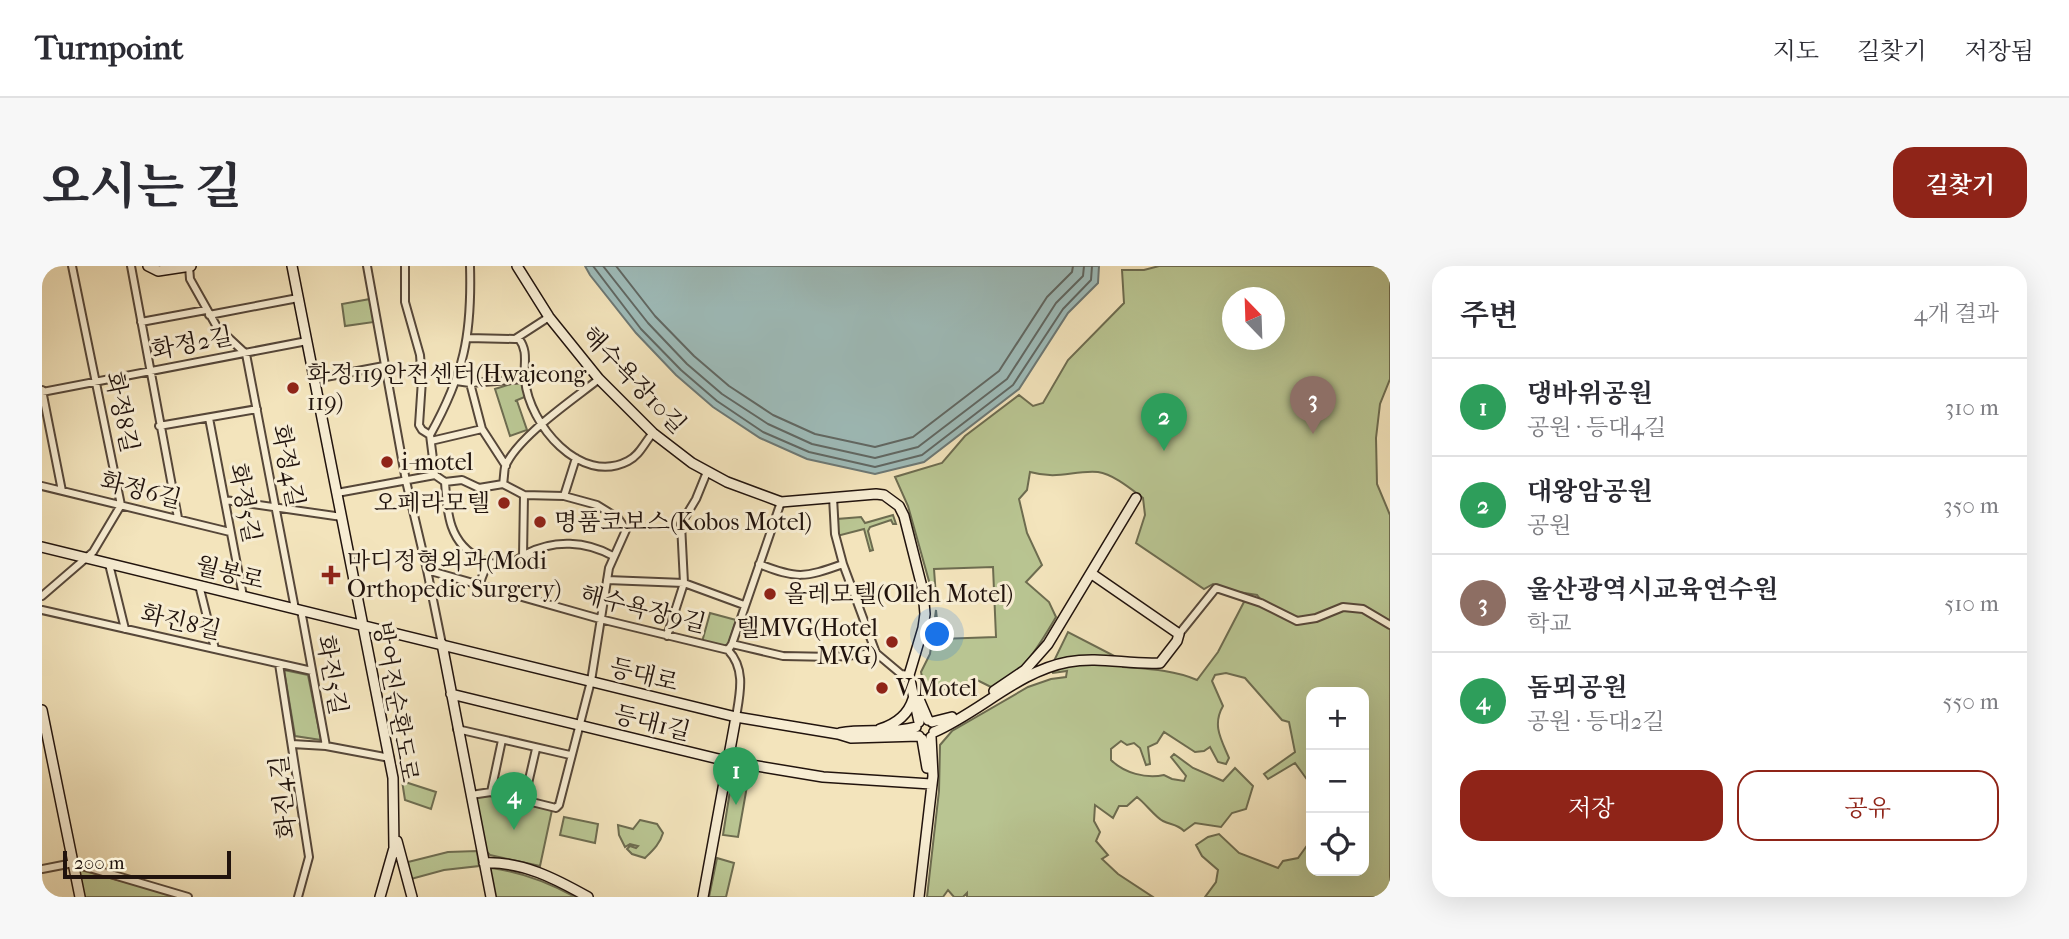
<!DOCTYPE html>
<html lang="ko">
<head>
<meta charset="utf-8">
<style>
	:root { --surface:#fff; --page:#f7f7f7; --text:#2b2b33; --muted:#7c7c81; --line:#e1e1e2; --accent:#8f2418 }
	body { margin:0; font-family:"IM FELL French Canon","Noto Serif KR",serif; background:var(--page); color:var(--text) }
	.controls { position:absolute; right:21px; bottom:21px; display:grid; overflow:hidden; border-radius:14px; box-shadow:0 7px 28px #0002 }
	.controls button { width:63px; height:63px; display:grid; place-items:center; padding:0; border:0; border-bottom:2px solid var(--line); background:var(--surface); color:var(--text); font:35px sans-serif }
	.compass { position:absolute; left:1180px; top:21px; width:63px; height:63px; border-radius:50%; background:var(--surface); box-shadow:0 7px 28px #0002; rotate:337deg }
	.scale { position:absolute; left:21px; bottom:18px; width:168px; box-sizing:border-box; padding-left:7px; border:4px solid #21130d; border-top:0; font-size:19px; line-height:24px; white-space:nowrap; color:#21130d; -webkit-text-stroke:5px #f7edd3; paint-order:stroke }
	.you { position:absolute; left:896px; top:369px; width:24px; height:24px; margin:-18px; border:5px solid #fff; border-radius:50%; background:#1a73e8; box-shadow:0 0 0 10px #1a73e833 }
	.badge { display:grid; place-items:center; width:46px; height:46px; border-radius:50%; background:var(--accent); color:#fff; font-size:23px; font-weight:700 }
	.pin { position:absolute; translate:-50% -58px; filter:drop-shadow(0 2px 4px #0008) }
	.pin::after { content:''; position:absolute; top:37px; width:24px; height:21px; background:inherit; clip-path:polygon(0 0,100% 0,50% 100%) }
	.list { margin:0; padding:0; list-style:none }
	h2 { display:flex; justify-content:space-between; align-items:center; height:91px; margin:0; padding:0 28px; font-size:30px }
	h2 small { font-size:23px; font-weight:400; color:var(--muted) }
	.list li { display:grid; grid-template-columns:46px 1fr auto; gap:21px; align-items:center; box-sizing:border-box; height:98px; padding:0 28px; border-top:2px solid var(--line) }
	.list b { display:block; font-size:26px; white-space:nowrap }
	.list p { margin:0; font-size:23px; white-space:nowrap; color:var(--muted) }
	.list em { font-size:23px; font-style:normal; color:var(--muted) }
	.actions { display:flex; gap:14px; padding:21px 28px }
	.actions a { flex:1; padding:16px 0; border:2px solid var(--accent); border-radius:21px; text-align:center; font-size:24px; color:var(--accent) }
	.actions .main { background:var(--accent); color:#fff }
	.icon { flex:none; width:38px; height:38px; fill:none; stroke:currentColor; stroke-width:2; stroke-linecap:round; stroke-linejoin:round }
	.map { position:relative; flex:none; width:1348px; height:631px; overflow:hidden; border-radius:21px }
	header { display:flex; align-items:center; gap:42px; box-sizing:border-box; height:98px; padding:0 35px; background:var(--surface); border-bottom:2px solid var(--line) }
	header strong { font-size:33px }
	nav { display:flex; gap:38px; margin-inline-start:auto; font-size:24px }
	.intro { display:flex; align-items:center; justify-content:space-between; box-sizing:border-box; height:168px; padding:0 42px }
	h1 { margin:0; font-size:49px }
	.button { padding:18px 32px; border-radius:21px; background:var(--accent); color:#fff; font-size:24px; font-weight:700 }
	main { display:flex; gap:42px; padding:0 42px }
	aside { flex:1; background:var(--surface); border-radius:21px; box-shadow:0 7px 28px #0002 }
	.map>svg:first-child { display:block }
	.green { fill:#b9c592; stroke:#6d6c50; stroke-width:2; fill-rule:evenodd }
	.water { fill:#9ebcba; stroke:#6c7875; stroke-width:2 }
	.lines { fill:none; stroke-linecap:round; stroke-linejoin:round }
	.shore { stroke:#606864; stroke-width:2 }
	.street-casing { stroke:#564739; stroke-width:10 }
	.secondary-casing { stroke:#21130d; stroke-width:12 }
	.street { stroke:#f7edd3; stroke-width:6 }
	.secondary { stroke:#f7edd3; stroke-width:9 }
	.poi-dot { fill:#8f2418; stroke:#f7edd3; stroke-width:2.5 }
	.labels { text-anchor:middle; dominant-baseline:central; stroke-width:6; stroke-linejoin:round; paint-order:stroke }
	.street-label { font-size:24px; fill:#21130d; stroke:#f7edd3 }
	.poi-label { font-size:24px; fill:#21130d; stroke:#f7edd3; text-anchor:start }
</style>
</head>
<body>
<header>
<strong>Turnpoint</strong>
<nav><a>지도</a><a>길찾기</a><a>저장됨</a></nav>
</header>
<div class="intro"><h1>오시는 길</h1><a class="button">길찾기</a></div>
<main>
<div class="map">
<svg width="1348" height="631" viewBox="0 0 1348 631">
	<rect width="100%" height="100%" fill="#f3e4bc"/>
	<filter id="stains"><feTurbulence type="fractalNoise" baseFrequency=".00286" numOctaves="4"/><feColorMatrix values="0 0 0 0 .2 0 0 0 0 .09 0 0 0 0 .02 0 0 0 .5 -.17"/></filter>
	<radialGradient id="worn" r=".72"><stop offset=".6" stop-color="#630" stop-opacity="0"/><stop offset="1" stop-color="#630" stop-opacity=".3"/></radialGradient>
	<path class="green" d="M1117,0H1348V113L1338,138L1334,172L1335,218L1348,249V631H1163L1174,616L1176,604L1160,590L1154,579L1166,571L1177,568L1197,587L1236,602L1241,595L1256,592L1269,574V605H1322V426H1269V519L1253,497L1226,513L1222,508L1253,486L1247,456L1240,454L1203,412L1184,407L1173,409L1170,415L1181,440C1170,459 1179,473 1187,492L1184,498L1176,496L1168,481L1162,485L1153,486L1122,466L1115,477L1106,481L1108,498L1104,499L1098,482L1092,477L1085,479L1079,475L1069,483V494C1082,507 1104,513 1122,509L1130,513L1142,515L1144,510L1129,491L1132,488L1151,502L1181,515L1193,502L1211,520L1204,543L1190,547L1179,561L1153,557L1142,565C1135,558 1129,559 1121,555C1114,552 1103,537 1095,531L1085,540H1077L1071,552L1053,539L1052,555L1058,566L1054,575L1066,589L1060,593L1076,608L1111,631H925V627L921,631H912L906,624L901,631H885L897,525L898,479L910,465L986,421L1009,413L1024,411L1025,405L1011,407L1009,401L1026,366L1080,394L1081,401C1107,403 1132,404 1155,414L1176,386L1202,336L1211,334L1227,344L1215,329L1190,325L1171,318L1162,323L1094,277L1103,249L1101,232C1089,223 1071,208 1056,206C1031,204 1017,214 988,206L985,224L977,233L985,267L1000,299L984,316L1007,336L1014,351C997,380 982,405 953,423L933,413C922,423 898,424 883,425L879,406L888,388L894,344L897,373L954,371L951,301L892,303L894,331L892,333L866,240L853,211L900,197L923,170L977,129L991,140L1001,137L1026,94L1082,37L1080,4H1102ZM1190,32H1232V74H1190Z
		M328,33L332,56L303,60L300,38Z
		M478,115L485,130L473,135H475L485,164L468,170L453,123Z
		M851,249L854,258H851L849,254L828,261L826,265L831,284L828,285L822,263L795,270V253L819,251L823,257Z
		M668,347L694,354L686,379L682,381L660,376Z
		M242,404L266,409L279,474L253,470Z
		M691,506L707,509L696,571L681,569Z
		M360,515L394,526L389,543L363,534Z
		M443,529L510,544L498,600L448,589L442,583L431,534Z
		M522,551L556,558L553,577L518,569Z
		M598,554L615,558L621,567C618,578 610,585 603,592L590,588L585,583L588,580L594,582L596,580L588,578L583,581L577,569L576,559L591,563Z
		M435,585L437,600L402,604L369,613L366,596L406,586Z
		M675,592L692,597L684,631H667Z
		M449,602C480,606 506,616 533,631H452L447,605Z
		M35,603L139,631H41Z"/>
	<path class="water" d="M543,0H1057L1056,17L1026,47L977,123L882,196L833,208L765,193L718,172L671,141L634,109L594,67L548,9Z"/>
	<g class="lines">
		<path class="shore" d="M551,0L599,63L639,104L675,135L721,166L767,186L833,201L880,189L971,119L1021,43L1049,14L1050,0
			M561,0L606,57L645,98L680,128L726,158L770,178L833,192L876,181L965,113L1014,37L1041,10L1042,0
			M574,0L613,50L652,90L687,120L731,149L773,168L833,181L871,171L957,105L1005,31L1030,6L1031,0"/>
		<g class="street-casing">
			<path id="street" d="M89,0L136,252
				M147,0L148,13L175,61L204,88L253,343
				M325,0L364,215L385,304L400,378
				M363,0V36L378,89L380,114L377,159L380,164L388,169L393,209L403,216
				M167,49L256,32
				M99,56L164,44
				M426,72L473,73L507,51
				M473,73H477C487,86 481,99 483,114C487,158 538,220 586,195C598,189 602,177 611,167
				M273,113L342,100
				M414,115L428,117L482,113
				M428,117L440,163L464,200
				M0,124L20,225
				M0,126L265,75
				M167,152L201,330
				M117,160L215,143
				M388,169C422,108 430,69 428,0
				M389,175L440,163
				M403,216C405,247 407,278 439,293C447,297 456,300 465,298C473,297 477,292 484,288C512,273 544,275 571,290
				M403,216L420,214L437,222L461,218
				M461,218C462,213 462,206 463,201C475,171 532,133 557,113
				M0,220L188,266
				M295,227L393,209
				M522,230L534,192
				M791,231L793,268L801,298L834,387L859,408L867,409
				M183,234L300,251
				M481,291L482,229
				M67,298L83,363
				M717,298C755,313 762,312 801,298
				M385,304L558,353L686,384
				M565,314L642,317L702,339
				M157,319L173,383
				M437,319L446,296
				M0,330L51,286L79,239L30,0
				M0,344L270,405
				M259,344L284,480
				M1137,368L1174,322L1219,337L1255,355L1274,352L1301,341L1321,343L1348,359
				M625,370L642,317L639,258L654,233L665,206
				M690,378L741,390L792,391L834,387
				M237,398L267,591L256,631
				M694,451C698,427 704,403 686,384L690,378L739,236
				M415,463L528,489
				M250,478L284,480L348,492
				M449,526L460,474
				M429,529L449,526L514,542L517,539L549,415L567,302L584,264L576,252L555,239L522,230L482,229L461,218
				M482,535L494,483
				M0,603L31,597L146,631"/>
		</g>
		<g class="secondary-casing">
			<path id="secondary" d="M106,0L116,5L149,0
				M250,0L351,512L352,582L338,631
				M475,0L507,51L557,113L611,167L650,197L685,216L739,236L834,228L842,229L857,240L862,250L881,325L883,348L881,362L867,409L877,456
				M0,281L694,451L796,468L809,472L877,470
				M400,378L449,631
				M952,425L983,404L1006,378L1094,232
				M409,428L685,495L781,511L889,518
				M877,433L886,454
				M0,444L38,631
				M890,456L910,451
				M838,463C854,458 866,449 871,433
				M892,466C938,446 977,405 1026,396C1057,390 1087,399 1118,397L1135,375L1137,368L1050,308
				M798,467C823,462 849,468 874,461
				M880,473L885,502
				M355,575L370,631
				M442,597C480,595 514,613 546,631
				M661,631L694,451
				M877,631L891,510L889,471"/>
		</g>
		<use href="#street" class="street"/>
		<use href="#secondary" class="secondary"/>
	</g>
	<g class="poi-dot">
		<circle cx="251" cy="122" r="7"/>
		<circle cx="345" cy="196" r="7"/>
		<circle cx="462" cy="237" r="7"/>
		<circle cx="498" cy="256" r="7"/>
		<path d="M285.5 298.5h7v7h7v7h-7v7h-7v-7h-7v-7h7z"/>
		<circle cx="728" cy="328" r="7"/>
		<circle cx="850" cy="376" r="7"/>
		<circle cx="840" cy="422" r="7"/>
	</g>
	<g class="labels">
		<g class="street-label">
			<text transform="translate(150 77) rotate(-11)">화정2길</text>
			<text transform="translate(592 114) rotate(46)">해수욕장10길</text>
			<text transform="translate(80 146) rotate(78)">화정8길</text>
			<text transform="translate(246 200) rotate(79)">화정4길</text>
			<text transform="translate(99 224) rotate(14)">화정6길</text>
			<text transform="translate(203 237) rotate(79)">화정5길</text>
			<text transform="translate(188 307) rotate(14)">월봉로</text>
			<text transform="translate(601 343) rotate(14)">해수욕장9길</text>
			<text transform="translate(139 356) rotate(13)">화진8길</text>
			<text transform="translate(290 409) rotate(80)">화진5길</text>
			<text transform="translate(602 409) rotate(14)">등대로</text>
			<text transform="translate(354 436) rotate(80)">방어진순환도로</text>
			<text transform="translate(610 457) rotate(14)">등대1길</text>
			<text transform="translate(241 531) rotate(-96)">화진4길</text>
		</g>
		<g class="poi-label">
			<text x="265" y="108">화정119안전센터(Hwajeong<tspan x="265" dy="28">119)</tspan></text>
			<text x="359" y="196">i-motel</text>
			<text x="448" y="237" text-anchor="end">오페라모텔</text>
			<text x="512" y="256">명품코보스(Kobos Motel)</text>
			<text x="305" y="295">마디정형외과(Modi<tspan x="305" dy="28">Orthopedic Surgery)</tspan></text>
			<text x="742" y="328">올레모텔(Olleh Motel)</text>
			<text x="836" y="362" text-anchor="end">텔MVG(Hotel<tspan x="836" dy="28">MVG)</tspan></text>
			<text x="854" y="422">V Motel</text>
		</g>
	</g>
	<rect width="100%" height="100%" filter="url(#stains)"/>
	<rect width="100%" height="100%" fill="url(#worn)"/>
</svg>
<div class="controls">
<button>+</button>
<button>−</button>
<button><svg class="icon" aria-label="locate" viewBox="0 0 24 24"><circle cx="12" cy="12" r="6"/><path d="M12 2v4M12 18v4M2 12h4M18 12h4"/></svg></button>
</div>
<svg class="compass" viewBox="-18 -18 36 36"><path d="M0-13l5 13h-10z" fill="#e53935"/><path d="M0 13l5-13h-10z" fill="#7c7c81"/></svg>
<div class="scale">200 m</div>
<div class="you"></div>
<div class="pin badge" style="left:694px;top:539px;background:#2e9e5b">1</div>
<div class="pin badge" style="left:1122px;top:185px;background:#2e9e5b">2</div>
<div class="pin badge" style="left:1271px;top:168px;background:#8d6e63">3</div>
<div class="pin badge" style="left:472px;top:564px;background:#2e9e5b">4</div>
</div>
<aside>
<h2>주변<small>4개 결과</small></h2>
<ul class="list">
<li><span class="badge" style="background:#2e9e5b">1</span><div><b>댕바위공원</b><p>공원 · 등대4길</p></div><em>310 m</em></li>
<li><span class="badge" style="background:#2e9e5b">2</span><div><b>대왕암공원</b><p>공원</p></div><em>350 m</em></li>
<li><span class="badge" style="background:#8d6e63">3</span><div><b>울산광역시교육연수원</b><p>학교</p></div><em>510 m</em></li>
<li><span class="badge" style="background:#2e9e5b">4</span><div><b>돔뫼공원</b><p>공원 · 등대2길</p></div><em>550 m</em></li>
</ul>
<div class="actions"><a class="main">저장</a><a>공유</a></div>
</aside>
</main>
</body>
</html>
